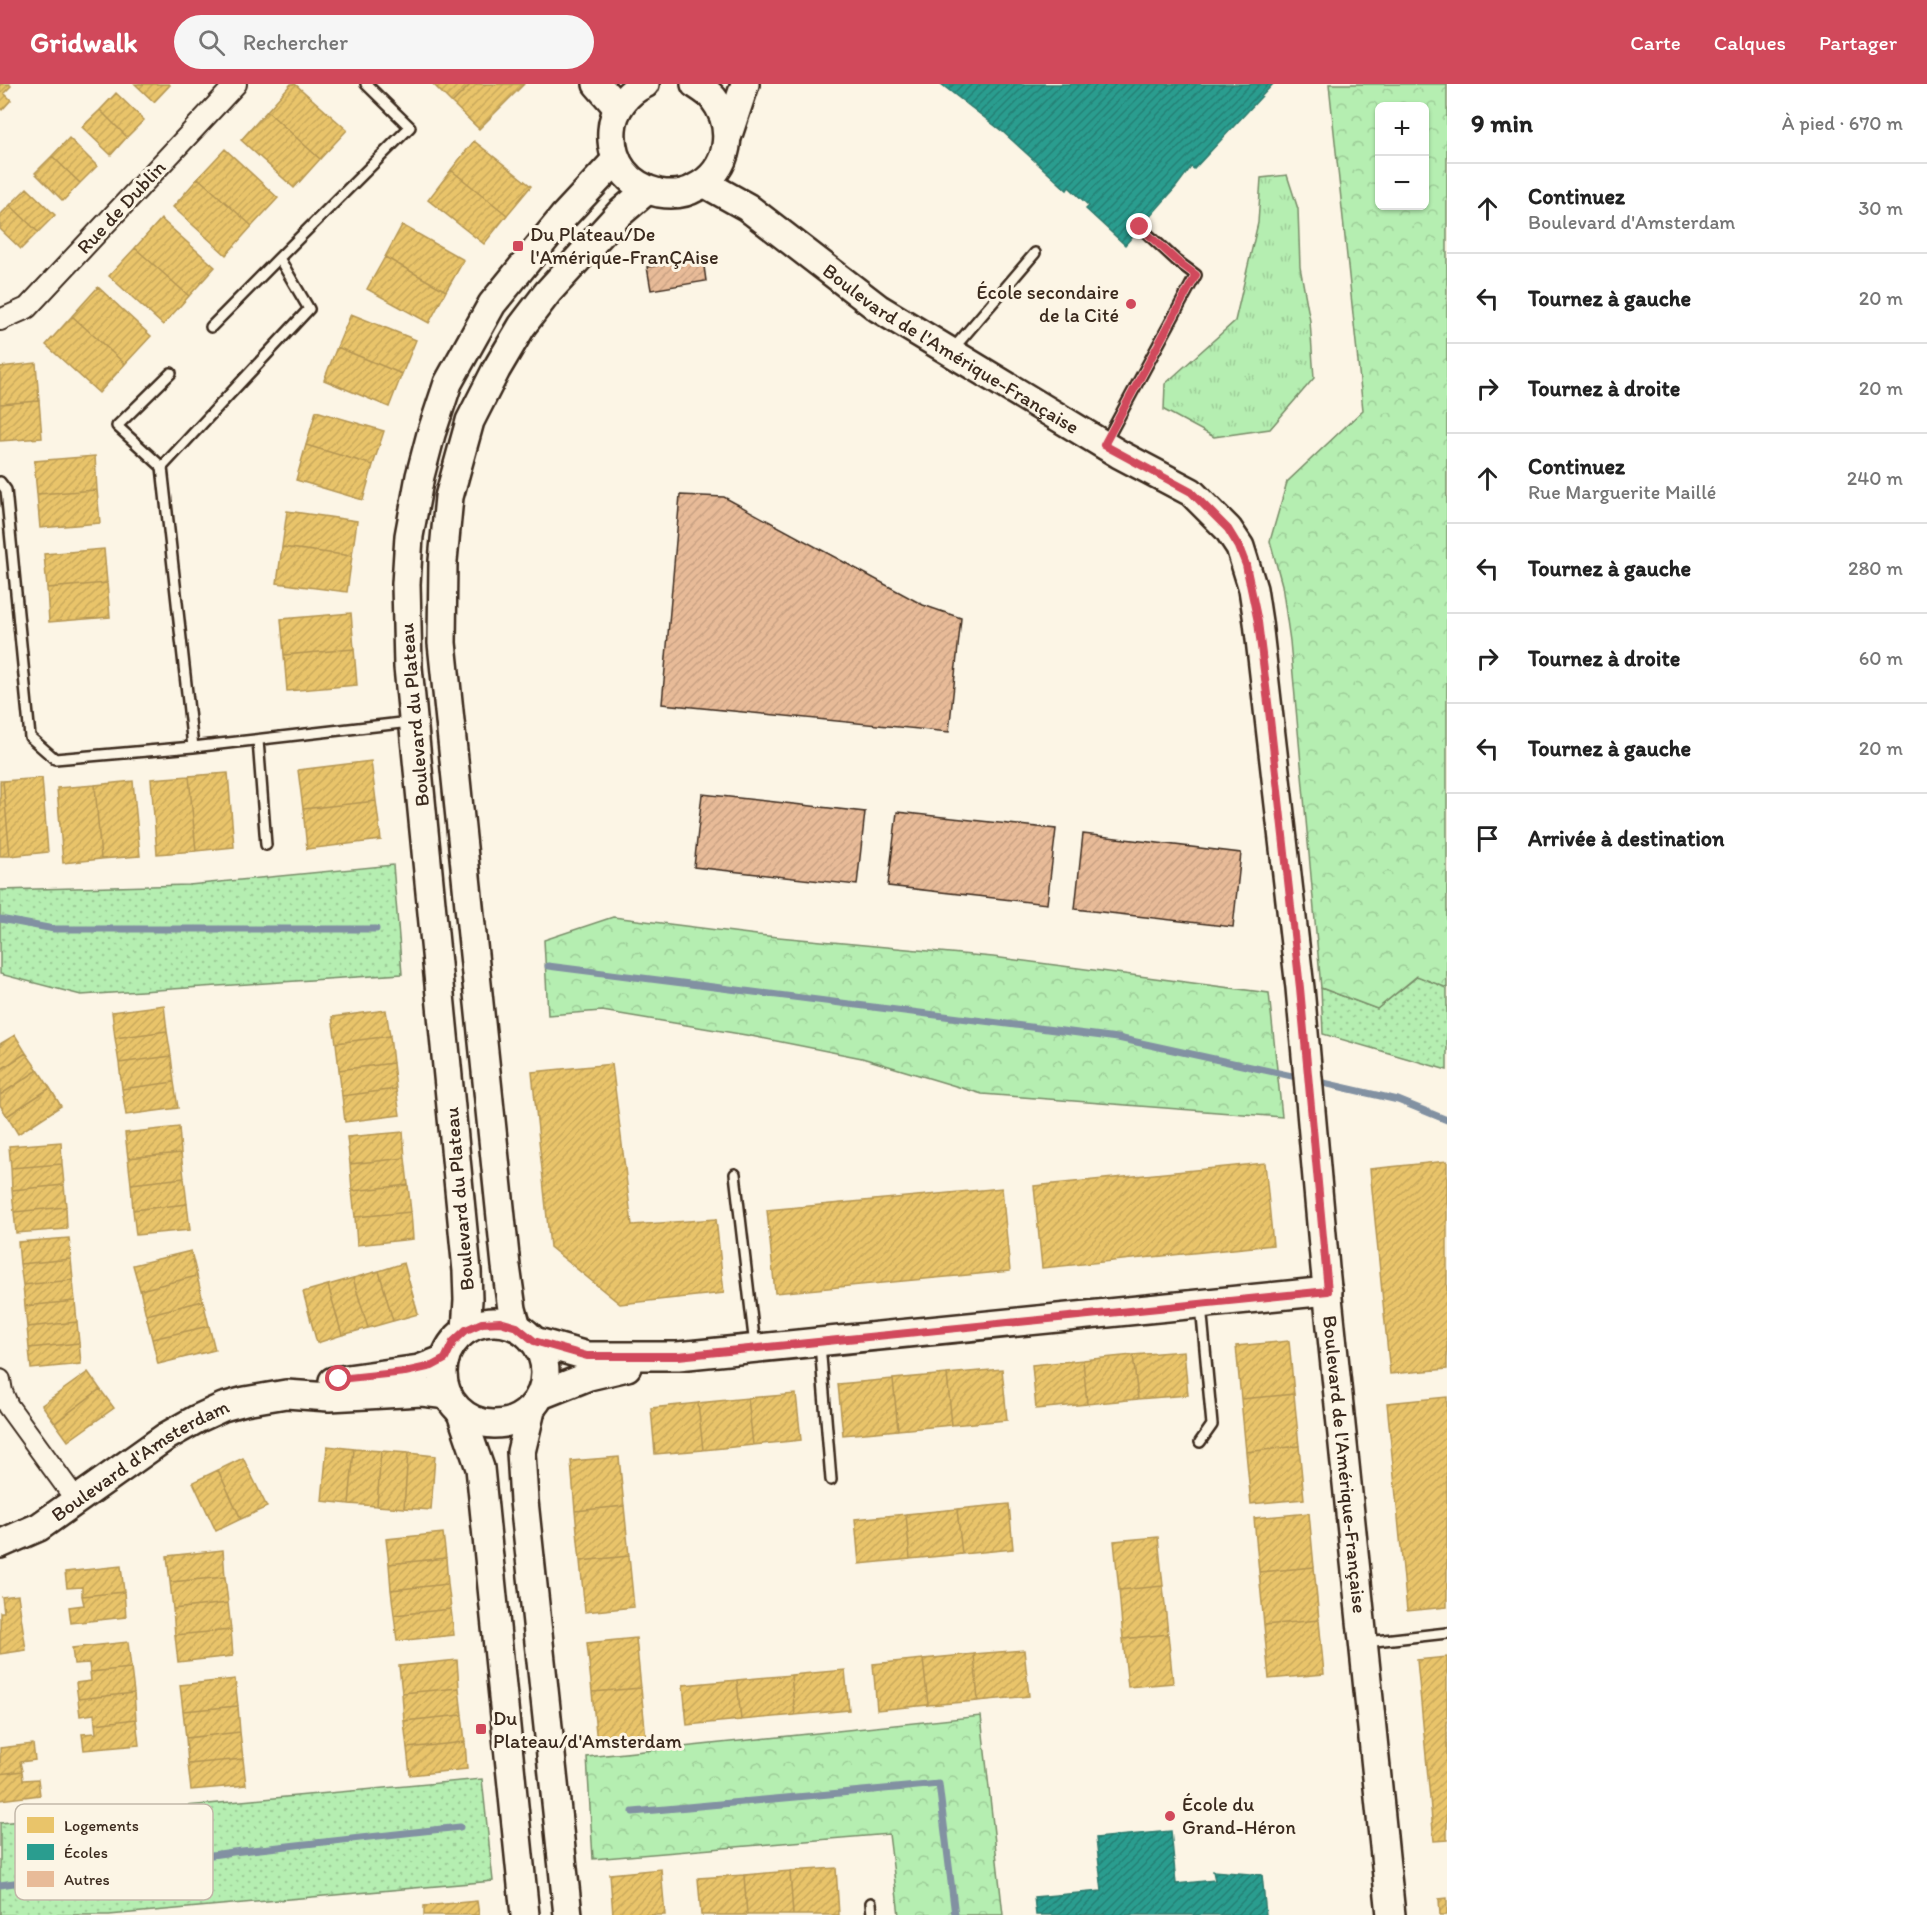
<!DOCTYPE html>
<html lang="fr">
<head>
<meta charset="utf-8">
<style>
	:root { --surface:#fff; --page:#f6f6f6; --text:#222; --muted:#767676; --line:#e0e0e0; --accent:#d1495b }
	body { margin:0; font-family:Itim,sans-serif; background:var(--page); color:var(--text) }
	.controls { position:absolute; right:18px; top:18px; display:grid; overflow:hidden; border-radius:9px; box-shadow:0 2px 4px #0004 }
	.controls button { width:54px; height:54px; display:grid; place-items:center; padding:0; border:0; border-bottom:2px solid var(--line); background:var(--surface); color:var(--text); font:30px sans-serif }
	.stop { position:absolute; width:18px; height:18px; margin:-14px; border:4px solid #d1495b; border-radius:50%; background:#fff }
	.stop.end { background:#d1495b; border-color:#fff; box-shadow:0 2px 6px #0008 }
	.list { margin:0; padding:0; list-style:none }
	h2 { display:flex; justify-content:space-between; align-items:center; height:78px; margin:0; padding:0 24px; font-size:26px }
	h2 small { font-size:20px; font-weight:400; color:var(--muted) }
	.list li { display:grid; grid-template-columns:39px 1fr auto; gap:18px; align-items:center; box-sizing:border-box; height:90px; padding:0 24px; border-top:2px solid var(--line) }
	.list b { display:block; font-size:22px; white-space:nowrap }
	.list p { margin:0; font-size:20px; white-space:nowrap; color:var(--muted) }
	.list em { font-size:20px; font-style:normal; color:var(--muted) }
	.icon { flex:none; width:33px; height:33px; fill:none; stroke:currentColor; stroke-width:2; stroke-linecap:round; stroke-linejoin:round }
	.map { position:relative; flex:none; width:1447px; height:1831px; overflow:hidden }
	header { display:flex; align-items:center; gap:36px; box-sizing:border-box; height:84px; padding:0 30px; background:var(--accent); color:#fff }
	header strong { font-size:28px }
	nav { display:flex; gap:33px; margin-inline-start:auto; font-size:21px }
	.search { width:420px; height:54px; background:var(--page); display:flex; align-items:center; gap:15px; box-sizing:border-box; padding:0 21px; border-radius:33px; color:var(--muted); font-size:22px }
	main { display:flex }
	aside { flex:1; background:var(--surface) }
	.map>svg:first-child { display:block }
	.grass { fill:url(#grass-dots); stroke:#788c68; stroke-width:1.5 }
	.forest { fill:url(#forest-crowns); stroke:#788c68; stroke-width:1.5; fill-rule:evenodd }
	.park { fill:url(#park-tufts); stroke:#788c68; stroke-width:1.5 }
	.homes { fill:url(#homes-hatch); stroke:#b59653; stroke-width:1.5 }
	.schools { fill:url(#schools-hatch); stroke:#2f7a6d; stroke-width:1.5 }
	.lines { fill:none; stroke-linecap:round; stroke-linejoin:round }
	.stream { stroke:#8291a2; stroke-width:7 }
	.building { fill:url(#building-hatch); stroke:#3b2a1e; stroke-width:1.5 }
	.lane-casing { stroke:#3b2a1e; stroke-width:14 }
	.street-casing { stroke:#3b2a1e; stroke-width:24 }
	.secondary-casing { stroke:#3b2a1e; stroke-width:32 }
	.lane { stroke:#fcf5e5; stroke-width:9 }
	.street { stroke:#fcf5e5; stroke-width:20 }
	.secondary { stroke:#fcf5e5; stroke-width:27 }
	.route { stroke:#d1495b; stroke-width:8 }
	.poi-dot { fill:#d1495b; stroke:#fcf5e5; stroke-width:2 }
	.labels { text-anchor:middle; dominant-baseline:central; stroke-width:6; stroke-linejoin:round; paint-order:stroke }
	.street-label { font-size:20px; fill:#3b2a1e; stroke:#fcf5e5 }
	.poi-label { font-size:20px; fill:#3b2a1e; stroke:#fcf5e5; text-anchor:start }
	.key { fill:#fcf5e5; stroke:#c2b8a9; stroke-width:1.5 }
	.key-label { font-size:16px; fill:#3b2a1e }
</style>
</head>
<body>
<header>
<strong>Gridwalk</strong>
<div class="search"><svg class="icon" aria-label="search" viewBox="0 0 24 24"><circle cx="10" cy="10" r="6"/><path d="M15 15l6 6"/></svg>Rechercher</div>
<nav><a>Carte</a><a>Calques</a><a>Partager</a></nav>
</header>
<main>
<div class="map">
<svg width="1447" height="1831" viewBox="0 0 1447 1831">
	<defs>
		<pattern id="grass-dots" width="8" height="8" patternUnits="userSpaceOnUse" patternTransform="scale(1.5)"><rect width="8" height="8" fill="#b5eeb1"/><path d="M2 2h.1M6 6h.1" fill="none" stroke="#9dcc98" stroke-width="1.8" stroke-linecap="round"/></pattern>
		<pattern id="forest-crowns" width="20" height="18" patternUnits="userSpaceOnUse" patternTransform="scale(1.5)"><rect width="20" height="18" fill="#b5eeb1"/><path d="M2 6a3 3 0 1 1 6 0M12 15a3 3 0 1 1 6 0" fill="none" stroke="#9dcc98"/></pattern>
		<pattern id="park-tufts" width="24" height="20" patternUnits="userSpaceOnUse" patternTransform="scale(1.5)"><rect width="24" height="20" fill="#b5eeb1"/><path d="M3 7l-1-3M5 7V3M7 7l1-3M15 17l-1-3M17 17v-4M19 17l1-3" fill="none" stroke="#9dcc98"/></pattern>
		<pattern id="homes-hatch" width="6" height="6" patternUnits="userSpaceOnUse" patternTransform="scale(1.5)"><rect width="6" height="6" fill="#e9c46a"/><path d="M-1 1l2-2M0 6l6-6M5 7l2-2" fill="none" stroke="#c9a95b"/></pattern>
		<pattern id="schools-hatch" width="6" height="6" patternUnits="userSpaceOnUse" patternTransform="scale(1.5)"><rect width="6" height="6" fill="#2a9d8f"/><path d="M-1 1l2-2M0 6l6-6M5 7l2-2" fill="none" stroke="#258074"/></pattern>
		<pattern id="building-hatch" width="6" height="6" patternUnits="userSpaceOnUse" patternTransform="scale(1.5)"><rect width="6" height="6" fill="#e8bb98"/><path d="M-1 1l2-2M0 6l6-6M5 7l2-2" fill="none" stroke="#c8a183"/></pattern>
	</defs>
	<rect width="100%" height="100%" fill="#fcf5e5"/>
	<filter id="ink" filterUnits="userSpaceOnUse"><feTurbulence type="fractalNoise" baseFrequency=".0167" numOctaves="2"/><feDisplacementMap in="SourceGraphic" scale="12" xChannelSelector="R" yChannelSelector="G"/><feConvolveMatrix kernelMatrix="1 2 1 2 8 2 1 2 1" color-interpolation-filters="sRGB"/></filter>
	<g filter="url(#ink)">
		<path class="grass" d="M393,781L402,890L81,911L0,890V806L189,801Z
			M1418,892L1447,904V986L1323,950L1321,904L1377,925Z
			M482,1695L493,1797L109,1831H0V1739Z"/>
		<path class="forest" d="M1329,0H1447V904L1417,892L1377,925L1321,904L1290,557L1282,501L1270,457L1287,398L1363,326ZM1424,22V122H1380V22Z
			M613,833L757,851L993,873L1269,909L1282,1033L982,1010L862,974L746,951L602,927L548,931L544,856Z
			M981,1632L1003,1831H899L889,1750L593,1775L587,1673Z"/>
		<path class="park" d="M1287,91L1298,125L1300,183L1310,237L1314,294L1270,345L1214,353L1164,326L1165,300L1235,237L1258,139L1261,94Z"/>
		<path class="homes" d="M0,0H9L11,2L4,9L11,16L2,26L0,24Z
			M135,0H169L170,1L154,18Z
			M291,0H295L347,46L320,75L267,27Z
			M433,0H471L452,19Z
			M471,0H524L479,45L452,19Z
			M116,9L144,36L127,53L100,26Z
			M100,26L127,53L111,71L82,43Z
			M267,27L320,75L294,104L241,56Z
			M69,54L97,82L80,99L52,72Z
			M474,57L531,102L507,131L451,86Z
			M225,65L278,114L252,142L198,94Z
			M52,72L80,99L63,117L35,89Z
			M451,86L507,131L484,160L428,116Z
			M198,94L252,142L226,171L173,123Z
			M27,104L55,131L38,148L10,121Z
			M10,121L38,148L21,165L0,145V131Z
			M161,135L215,183L189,212L135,164Z
			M402,141L464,176L446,207L385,173Z
			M135,164L189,212L163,241L109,192Z
			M385,173L446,207L429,239L367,205Z
			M98,203L151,252L125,280L72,232Z
			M351,230L416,256L402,290L337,263Z
			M72,232L125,280L99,309L46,261Z
			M337,263L402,290L389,323L324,296Z
			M36,279L39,317L0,320V283Z
			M39,317L42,354L0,357V320Z
			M316,327L384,347L373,381L306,361Z
			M306,361L373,381L363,416L296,396Z
			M95,372L97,406L37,410L34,377Z
			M97,406L100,439L40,444L37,410Z
			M287,427L357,437L352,472L282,463Z
			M282,463L352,472L347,508L277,499Z
			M104,465L107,499L47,504L44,470Z
			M107,499L110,533L49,538L47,504Z
			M351,529L354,565L284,571L281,535Z
			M354,565L357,601L287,607L284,571Z
			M371,677L376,717L303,725L298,686Z
			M228,689L234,763L196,767L189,692Z
			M189,692L196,767L157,770L151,695Z
			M42,694L48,768L10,772L3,697Z
			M0,697H3L10,772H0Z
			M133,697L140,772L101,775L95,701Z
			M95,701L101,775L63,779L57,704Z
			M376,717L381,756L307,765L303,725Z
			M164,921L167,947L115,954L112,928Z
			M386,926L390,952L336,959L332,933Z
			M167,947L171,972L119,979L115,954Z
			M15,951L26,969L0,986V960Z
			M390,952L393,979L339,986L336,959Z
			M26,969L38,986L0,1011V986Z
			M171,972L174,998L122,1005L119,979Z
			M393,979L396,1005L342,1012L339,986Z
			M612,980L632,1141L716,1135L724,1209L620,1220L550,1163L532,988Z
			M38,986L50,1004L7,1032L0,1021V1011Z
			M174,998L178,1024L126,1031L122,1005Z
			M50,1004L61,1022L18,1050L7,1032Z
			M396,1005L400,1031L345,1038L342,1012Z
			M179,1043L181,1069L128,1074L125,1049Z
			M403,1048L405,1074L350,1080L347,1053Z
			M61,1058L62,1080L11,1084L9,1062Z
			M181,1069L184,1094L131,1100L128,1074Z
			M405,1074L408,1101L352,1107L350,1080Z
			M1447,1077V1285L1390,1290L1370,1085Z
			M1265,1079L1273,1161L1042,1184L1034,1102Z
			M62,1080L64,1101L12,1106L11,1084Z
			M184,1094L187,1120L133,1126L131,1100Z
			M64,1101L66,1123L14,1128L12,1106Z
			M408,1101L411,1128L355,1133L352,1107Z
			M1002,1104L1010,1187L775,1209L767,1126Z
			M187,1120L190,1146L136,1151L133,1126Z
			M66,1123L67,1145L16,1149L14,1128Z
			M411,1128L413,1155L357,1161L355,1133Z
			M69,1154L71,1175L20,1180L18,1158Z
			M191,1167L197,1192L140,1206L133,1181Z
			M71,1175L73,1196L23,1201L20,1180Z
			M404,1179L418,1230L393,1237L379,1187Z
			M379,1187L393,1237L368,1244L353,1194Z
			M197,1192L203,1217L146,1231L140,1206Z
			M353,1194L368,1244L342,1251L328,1201Z
			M73,1196L75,1217L25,1222L23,1201Z
			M328,1201L342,1251L317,1259L303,1208Z
			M75,1217L77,1238L27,1243L25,1222Z
			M203,1217L209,1242L152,1255L146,1231Z
			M77,1238L79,1259L29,1264L27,1243Z
			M209,1242L215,1266L158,1280L152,1255Z
			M1289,1257L1294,1310L1241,1315L1236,1262Z
			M79,1259L81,1280L31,1285L29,1264Z
			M1184,1267L1188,1311L1138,1315L1133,1271Z
			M1133,1271L1138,1315L1087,1320L1083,1276Z
			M1083,1276L1087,1320L1036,1325L1032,1281Z
			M1002,1285L1007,1336L952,1341L947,1290Z
			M88,1288L100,1305L55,1339L42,1321Z
			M947,1290L952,1341L898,1346L893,1295Z
			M893,1295L898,1346L843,1351L838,1300Z
			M100,1305L114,1324L68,1357L55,1339Z
			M796,1310L801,1356L753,1361L748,1314Z
			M1294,1310L1299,1362L1246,1368L1241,1315Z
			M1447,1313V1523L1407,1527L1387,1319Z
			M748,1314L753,1361L703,1366L698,1319Z
			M698,1319L703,1366L655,1370L651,1324Z
			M327,1362L354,1365L349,1420L322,1417Z
			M1299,1362L1304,1415L1251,1420L1246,1368Z
			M354,1365L381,1367L377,1422L349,1420Z
			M381,1367L408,1369L404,1424L377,1422Z
			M408,1369L435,1372L431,1426L404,1424Z
			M619,1373L624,1422L575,1427L571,1377Z
			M243,1374L267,1423L241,1435L218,1386Z
			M218,1386L241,1435L216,1447L193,1398Z
			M1009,1420L1013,1465L962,1470L957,1425Z
			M624,1422L629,1472L580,1477L575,1427Z
			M957,1425L962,1470L910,1475L906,1430Z
			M1309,1429L1314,1483L1259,1488L1254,1434Z
			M906,1430L910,1475L859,1480L855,1435Z
			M443,1449L446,1474L389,1480L386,1455Z
			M1158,1453L1163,1502L1119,1506L1114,1457Z
			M223,1466L225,1493L170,1498L167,1472Z
			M629,1472L634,1523L585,1528L580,1477Z
			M446,1474L448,1500L391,1506L389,1480Z
			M121,1482L124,1508L82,1512V1503L67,1504L65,1488Z
			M1314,1483L1319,1536L1264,1541L1259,1488Z
			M225,1493L228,1519L173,1525L170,1498Z
			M448,1500L451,1525L394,1531L391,1506Z
			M1163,1502L1168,1550L1123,1555L1119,1506Z
			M124,1508L126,1533L71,1539L69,1523L84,1521L82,1512Z
			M18,1511L26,1566L0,1570V1528H4L2,1513Z
			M228,1519L231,1546L175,1551L173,1525Z
			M451,1525L454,1551L397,1557L394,1531Z
			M1319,1536L1324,1590L1269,1595L1264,1541Z
			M231,1546L233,1572L178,1578L175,1551Z
			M1168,1550L1173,1599L1128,1603L1123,1555Z
			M636,1554L641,1604L592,1608L587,1559Z
			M128,1558L131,1584L90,1588L89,1579L74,1580L72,1564Z
			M1024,1566L1029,1612L978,1617L974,1570Z
			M974,1570L978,1617L928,1621L923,1575Z
			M1447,1573V1756L1434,1757L1417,1576Z
			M923,1575L928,1621L877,1626L873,1580Z
			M457,1576L459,1604L402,1609L399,1582Z
			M131,1584L134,1609L78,1615L76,1599L91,1597L90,1588Z
			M845,1586L849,1626L795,1631L791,1591Z
			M791,1591L795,1631L741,1636L737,1596Z
			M235,1595L238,1622L183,1627L180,1601Z
			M737,1596L741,1636L687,1641L683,1601Z
			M459,1604L462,1631L404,1637L402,1609Z
			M641,1604L646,1655L597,1659L592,1608Z
			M134,1609L136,1635L95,1640L94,1630L80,1632L78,1615Z
			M238,1622L240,1648L186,1654L183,1627Z
			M462,1631L465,1658L407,1664L404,1637Z
			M136,1635L139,1661L84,1666L82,1650L96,1649L95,1640Z
			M240,1648L243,1675L188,1680L186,1654Z
			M465,1658L467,1685L410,1691L407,1664Z
			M33,1660L35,1676L20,1678L22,1687L0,1690V1664Z
			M243,1675L246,1701L191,1706L188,1680Z
			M22,1687L23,1696L38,1695L40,1711L0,1716V1690Z
			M836,1784L839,1831H793L790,1787Z
			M661,1785L665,1831H613L610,1790Z
			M790,1787L793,1831H747L744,1791Z
			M744,1791L747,1831H701L698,1794Z
			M1447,1814V1831H1440L1439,1815Z
			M477,1817L479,1831H424V1822Z"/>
		<path class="schools" d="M941,0H1273L1194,85L1191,83L1176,103L1125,161L1086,125L1089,122L1069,103L1067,106L1003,48Z
			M1171,1747L1176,1800L1215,1796L1213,1787L1262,1791L1266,1831H1036L1034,1813L1102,1807L1096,1754Z"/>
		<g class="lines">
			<path class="stream" d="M0,835L54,845H376
				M548,882L1118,954L1301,994
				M1315,997L1398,1016L1447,1036
				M633,1728L939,1700L955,1831
				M0,1801L233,1768L460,1743"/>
		</g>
		<path class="building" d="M703,175L706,197L651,206L647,183Z
			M680,411L724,413L923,521L961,534L949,648L662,620Z
			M702,710L865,728L857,801L694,783Z
			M897,728L1056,745L1047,820L888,802Z
			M1083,750L1241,769L1233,843L1075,825Z"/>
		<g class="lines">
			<g class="lane-casing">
				<path id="lane" d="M211,243L279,174
					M953,265L1035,169
					M1105,359L1196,191L1177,177L1140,143
					M162,383L117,342L171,289
					M0,398L6,406L30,653L55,675L193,663L410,638
					M258,656L266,761
					M193,663L162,383L309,225L279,174L410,43L366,0
					M735,1090L755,1262
					M820,1260L831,1396
					M1200,1358L1212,1341L1201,1221
					M1366,1558L1447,1549
					M871,1819L872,1831"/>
			</g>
			<g class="street-casing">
				<path id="street" d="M0,236L27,224L236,0
					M0,1296L2,1308L8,1322L77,1417"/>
			</g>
			<g class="secondary-casing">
				<g id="secondary">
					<path d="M597,0L618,24"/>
					<path d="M645,0C627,8 613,26 612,46C610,78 628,102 659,109C671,111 685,110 695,104C730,87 736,43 713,14C708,8 701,4 695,0"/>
					<path d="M728,51L745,0"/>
					<path id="s1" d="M704,99L747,123L878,224L1119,370L1191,408L1228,445L1240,463L1253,505L1258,538L1300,904L1325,1184L1391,1831"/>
					<circle cx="494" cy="1289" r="51"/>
					<path d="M517,1243L512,1225L506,1182L442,559L443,477L449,413L470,337L496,286L522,242L548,208L619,130L647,106"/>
					<path d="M466,1246L468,1216L467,1187L408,583L406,500L409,452L420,392L431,350L448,299L492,220L563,133L616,76"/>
					<path d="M534,1257L587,1272H678L1328,1207"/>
					<path d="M333,1297L419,1285L445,1275"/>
					<path d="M541,1311L589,1292L627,1283"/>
					<path d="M531,1326L521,1368L524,1417L568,1831"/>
					<path d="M461,1329L480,1384L525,1831"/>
					<path id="s2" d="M0,1460L39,1443L167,1352L197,1335L223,1323L245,1317L286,1310L329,1313L422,1308L448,1311"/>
				</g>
			</g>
			<use href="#lane" class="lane"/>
			<use href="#street" class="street"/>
			<use href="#secondary" class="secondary"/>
		</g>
	</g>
	<g class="lines" filter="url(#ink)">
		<path class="route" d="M339,1295L405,1288L432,1282L445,1275L453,1258L466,1246L482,1239L500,1238L517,1243L534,1257L587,1272H678L1328,1207L1300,904L1270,635L1258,538L1246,481L1239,463L1228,445L1191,408L1104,361L1196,191L1177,177L1140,143"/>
	</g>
	<g class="poi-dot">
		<rect x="512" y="156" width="12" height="12" rx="3"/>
		<circle cx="1131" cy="220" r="6"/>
		<rect x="475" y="1639" width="12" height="12" rx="3"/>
		<circle cx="1170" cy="1732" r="6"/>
	</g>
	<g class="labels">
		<g class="street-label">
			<text transform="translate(121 123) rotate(-47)">Rue de Dublin</text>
			<text stroke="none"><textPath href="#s1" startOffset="298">Boulevard de l'Amérique-Française</textPath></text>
			<text transform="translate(414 631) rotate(-95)">Boulevard du Plateau</text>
			<text transform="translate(459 1115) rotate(-95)">Boulevard du Plateau</text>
			<text stroke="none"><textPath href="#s2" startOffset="164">Boulevard d'Amsterdam</textPath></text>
			<text stroke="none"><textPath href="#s1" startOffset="1576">Boulevard de l'Amérique-Française</textPath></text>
		</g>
		<g class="poi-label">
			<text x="530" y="150">Du Plateau/De<tspan x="530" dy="23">l'Amérique-FranÇAise</tspan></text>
			<text x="1119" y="208" text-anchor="end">École secondaire<tspan x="1119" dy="23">de la Cité</tspan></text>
			<text x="493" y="1634">Du<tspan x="493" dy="23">Plateau/d'Amsterdam</tspan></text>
			<text x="1182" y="1720">École du<tspan x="1182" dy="23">Grand-Héron</tspan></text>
		</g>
	</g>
	<rect x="15" y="1720" width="198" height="96" rx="9" class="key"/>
	<rect x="27" y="1733" width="27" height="16" fill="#e9c46a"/>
	<rect x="27" y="1760" width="27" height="16" fill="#2a9d8f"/>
	<rect x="27" y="1787" width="27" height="16" fill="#e8bb98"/>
	<g class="key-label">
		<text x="64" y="1747">Logements</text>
		<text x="64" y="1774">Écoles</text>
		<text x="64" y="1801">Autres</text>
	</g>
</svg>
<div class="controls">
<button>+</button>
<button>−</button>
</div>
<div class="stop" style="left:339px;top:1295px"></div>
<div class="stop end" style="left:1140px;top:143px"></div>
</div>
<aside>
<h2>9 min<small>À pied · 670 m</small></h2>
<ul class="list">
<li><svg class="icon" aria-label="ahead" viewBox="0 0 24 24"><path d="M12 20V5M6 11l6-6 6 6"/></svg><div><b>Continuez</b><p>Boulevard d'Amsterdam</p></div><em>30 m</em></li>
<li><svg class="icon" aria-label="left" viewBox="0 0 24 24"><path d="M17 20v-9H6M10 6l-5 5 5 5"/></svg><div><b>Tournez à gauche</b></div><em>20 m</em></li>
<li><svg class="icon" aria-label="right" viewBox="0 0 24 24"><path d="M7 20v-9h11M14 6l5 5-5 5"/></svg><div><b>Tournez à droite</b></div><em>20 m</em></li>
<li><svg class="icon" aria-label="ahead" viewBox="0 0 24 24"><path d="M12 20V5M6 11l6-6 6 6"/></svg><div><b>Continuez</b><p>Rue Marguerite Maillé</p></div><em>240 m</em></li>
<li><svg class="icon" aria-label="left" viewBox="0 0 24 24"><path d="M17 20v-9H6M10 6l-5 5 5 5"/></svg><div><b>Tournez à gauche</b></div><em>280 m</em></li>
<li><svg class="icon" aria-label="right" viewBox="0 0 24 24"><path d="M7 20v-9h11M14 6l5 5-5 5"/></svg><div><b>Tournez à droite</b></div><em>60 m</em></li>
<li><svg class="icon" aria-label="left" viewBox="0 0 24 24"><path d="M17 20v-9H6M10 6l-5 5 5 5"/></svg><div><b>Tournez à gauche</b></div><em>20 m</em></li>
<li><svg class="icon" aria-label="arrive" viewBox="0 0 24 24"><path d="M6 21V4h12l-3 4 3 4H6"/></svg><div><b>Arrivée à destination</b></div></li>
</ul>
</aside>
</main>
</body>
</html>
